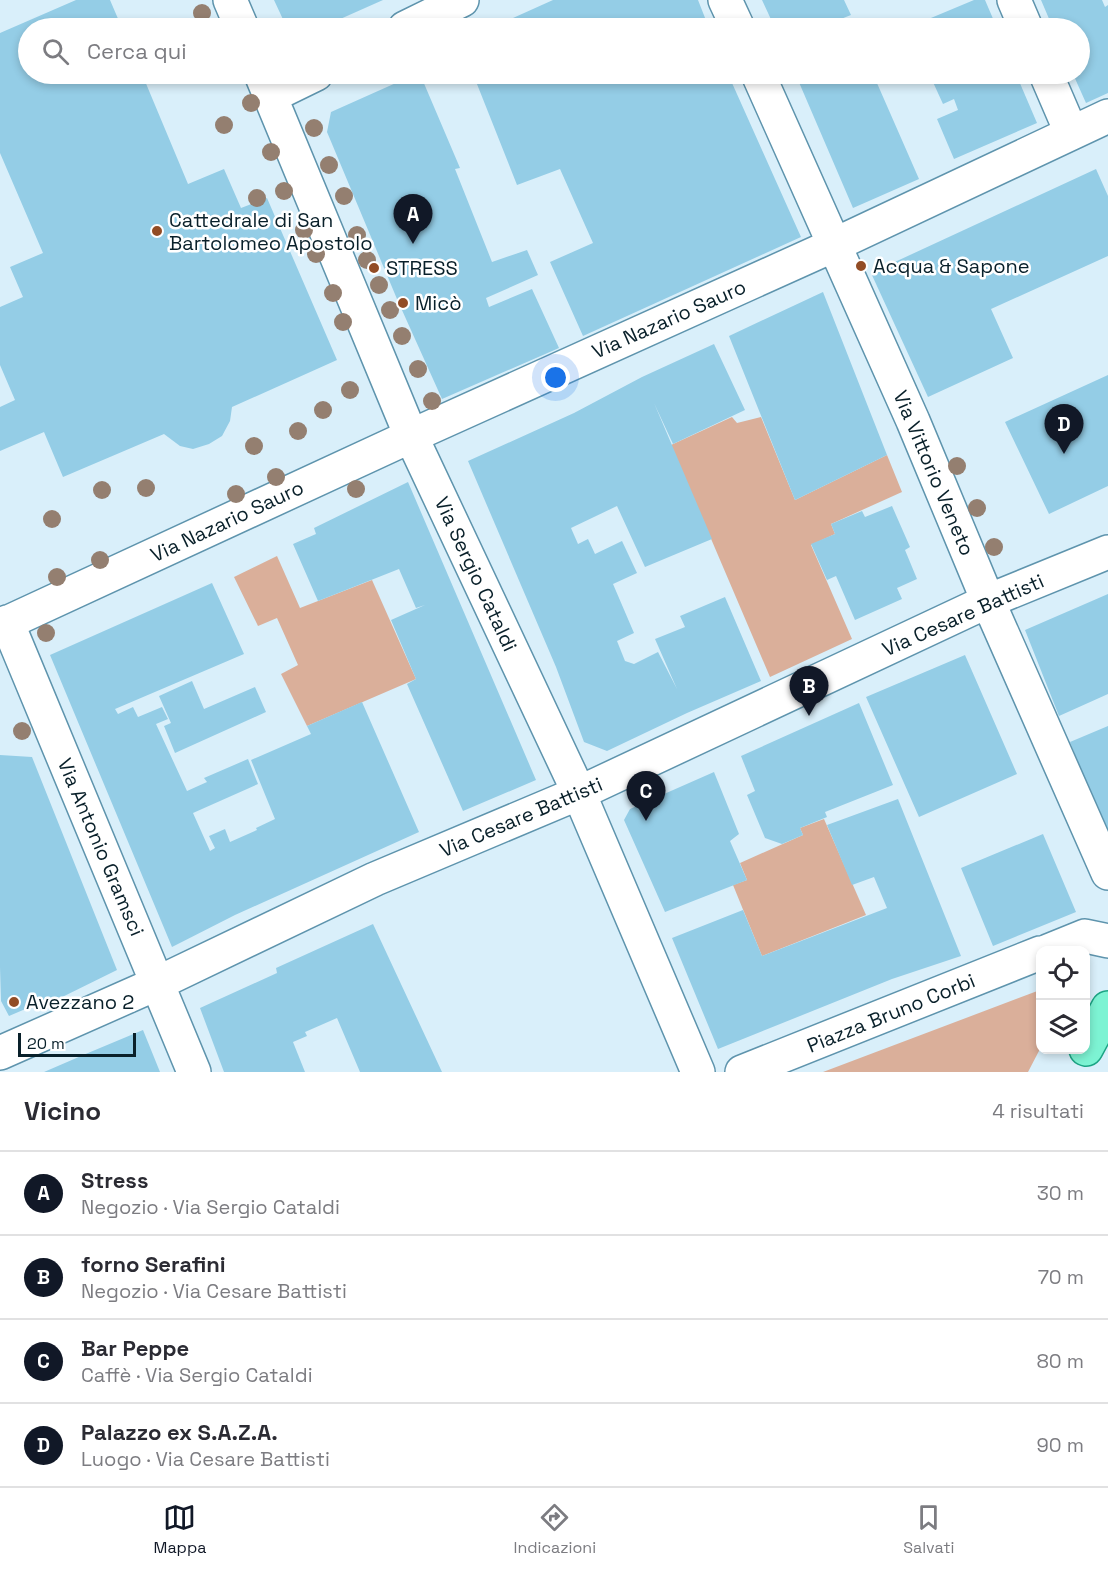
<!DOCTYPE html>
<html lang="it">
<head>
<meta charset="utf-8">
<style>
	:root { --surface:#fff; --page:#f2f2f3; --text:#2b2b33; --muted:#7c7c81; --line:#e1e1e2; --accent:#111827 }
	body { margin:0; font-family:"Space Grotesk",sans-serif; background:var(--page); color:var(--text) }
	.controls { position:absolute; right:18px; bottom:18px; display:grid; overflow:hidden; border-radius:12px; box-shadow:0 3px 9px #0003 }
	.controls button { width:54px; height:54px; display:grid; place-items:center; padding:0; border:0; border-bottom:2px solid var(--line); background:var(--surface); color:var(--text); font:30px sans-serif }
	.scale { position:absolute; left:18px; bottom:15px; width:118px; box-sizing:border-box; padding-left:6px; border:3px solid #09202a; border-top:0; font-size:16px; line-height:21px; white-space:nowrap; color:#09202a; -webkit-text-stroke:4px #fff; paint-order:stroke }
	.you { position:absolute; left:556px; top:378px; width:21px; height:21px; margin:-15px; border:4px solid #fff; border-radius:50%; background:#1a73e8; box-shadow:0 0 0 9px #1a73e833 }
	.badge { display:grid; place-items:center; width:39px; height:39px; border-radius:50%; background:var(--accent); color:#fff; font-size:20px; font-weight:700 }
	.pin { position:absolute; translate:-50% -50px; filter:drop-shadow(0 2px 3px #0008) }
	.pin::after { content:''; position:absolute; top:32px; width:21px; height:18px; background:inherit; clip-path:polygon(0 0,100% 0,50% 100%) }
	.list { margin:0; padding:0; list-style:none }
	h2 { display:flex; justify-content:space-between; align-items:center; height:78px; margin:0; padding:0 24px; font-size:26px }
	h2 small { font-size:20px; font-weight:400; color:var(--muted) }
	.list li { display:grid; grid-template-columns:39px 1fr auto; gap:18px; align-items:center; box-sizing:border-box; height:84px; padding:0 24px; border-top:2px solid var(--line) }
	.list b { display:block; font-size:22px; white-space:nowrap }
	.list p { margin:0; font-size:20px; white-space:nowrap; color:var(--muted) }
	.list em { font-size:20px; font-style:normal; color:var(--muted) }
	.icon { flex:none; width:33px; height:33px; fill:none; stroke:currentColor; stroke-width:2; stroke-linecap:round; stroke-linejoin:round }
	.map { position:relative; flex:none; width:1108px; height:1072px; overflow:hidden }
	.search { position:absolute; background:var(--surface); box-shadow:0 3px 9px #0003; left:18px; right:18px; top:18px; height:66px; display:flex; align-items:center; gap:15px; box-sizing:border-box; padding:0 21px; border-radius:33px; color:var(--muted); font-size:22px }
	.sheet { height:414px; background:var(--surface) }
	nav { display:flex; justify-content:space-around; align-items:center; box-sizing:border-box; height:84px; border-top:2px solid var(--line); background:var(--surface); font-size:16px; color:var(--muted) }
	nav a { display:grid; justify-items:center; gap:3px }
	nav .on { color:var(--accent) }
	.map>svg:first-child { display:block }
	.green { fill:#daaf9a }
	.building { fill:#94cde6 }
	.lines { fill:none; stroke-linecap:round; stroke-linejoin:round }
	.street-casing { stroke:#5e94ad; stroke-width:36 }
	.primary-casing { stroke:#1ca484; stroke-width:36 }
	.street { stroke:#fff; stroke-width:33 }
	.primary { stroke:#7df3d3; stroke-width:33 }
	.tree { fill:#947f70 }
	.poi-dot { fill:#924c25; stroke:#fff; stroke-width:2 }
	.labels { text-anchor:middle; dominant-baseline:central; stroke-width:5; stroke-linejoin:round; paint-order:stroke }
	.poi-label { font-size:20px; fill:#09202a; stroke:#fff; text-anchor:start }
	.street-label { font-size:20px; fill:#09202a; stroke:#fff }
</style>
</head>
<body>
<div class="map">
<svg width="1108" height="1072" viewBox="0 0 1108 1072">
	<rect width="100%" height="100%" fill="#d9effa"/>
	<path class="green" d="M732,417L737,423L761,417L795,500L887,455L902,492L831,524L835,534L811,545L852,639L770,677L671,445Z
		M277,556L300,608L372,580L416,679L307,726L281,674L298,665L277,618L258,626L234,577Z
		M824,819L866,915L762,956L733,885L747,880L740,863L803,835L800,828Z
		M1040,990V1049L1028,1072H823Z"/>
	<path class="building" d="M76,0H110L122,28H28V74H142L188,184L224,169L241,208L267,198L337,360L232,407L230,421L222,436L209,444L193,449L180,446L164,434L63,477L44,432L0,451V407L15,400L0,365V307L23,297L10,267L43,253L0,153V33Z
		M274,0H383L320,28H287Z
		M553,0H698L709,28H491Z
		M762,0H844L851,15L818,28H775Z
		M974,0H985L997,28H907Z
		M1041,0H1102L1105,7L1108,5V93L1086,103L1073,74H1080V28H1053Z
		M416,74H420L460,168L455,169L492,262L527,250L538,275L486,298L489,307L532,289L559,348L442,399L397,299L327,132L331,112Z
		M473,74H728L801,237L583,336L550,262L593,243L560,169L517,185Z
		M813,74H873L919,179L853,208L798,80Z
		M937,74H1016L1037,123L954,159L937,119L958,110L954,99L943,104L932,80L939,77Z
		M1096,169L1108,196V256L991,309L1013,358L928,397L871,273Z
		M823,292L887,455L795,500L729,336Z
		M714,344L745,410L673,444L654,403L712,539L645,567L617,506L571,528L578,544L588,539L595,554L622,541L637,573L613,584L634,633L617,641L625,661L634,664L658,652L677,689L655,639L685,627L680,616L725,597L761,681L687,713L607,751L584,742L556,667L468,461L574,413L642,377Z
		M1108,375V486L1049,514L1005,422Z
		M408,482L536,780L463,811L407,684L416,679L391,620L425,605L416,608L399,569L318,601L293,544L316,534L314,528Z
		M892,506L910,547L905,550L917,579L897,588L902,599L855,620L836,576L827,580L811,544L835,534L831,524L862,511L865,517Z
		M212,583L244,654L115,709L118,714L133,707L138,717L162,707L168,719L156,724L187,791L207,782L204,778L248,759L258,784L193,813L210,851L215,848L209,836L225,829L230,842L257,830L256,828L275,819L251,760L311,734L307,726L362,702L419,832L235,915L172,947L50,655Z
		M1108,594V694L1059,716L1025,630Z
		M965,655L1017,774L919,817L866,697Z
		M192,681L204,709L255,687L266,712L175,753L164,726L171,723L159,696Z
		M859,703L893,785L825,812L827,817L800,828L803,835L782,844L765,838L747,795L755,791L741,756Z
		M1108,726V838L1070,742Z
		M0,755L32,757L117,970L46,1005L44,1001L9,1016L1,1001L0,967Z
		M714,772L739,834L730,841L747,880L665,912L624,820L630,809Z
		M898,799L961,956L892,979L718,1049L672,938L743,910L762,956L887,908L874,877L852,885L827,825Z
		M1043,834L1076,912L993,946L961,868Z
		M373,924L442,1072H360L337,1018L305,1032L307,1036L293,1042L305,1072H224L200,1008L277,973L276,968Z
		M143,1030L160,1072H44L88,1053Z"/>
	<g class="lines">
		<g class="street-casing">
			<path id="street" d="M230,0L242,28
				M725,0L738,28
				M1014,0L1026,28
				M405,28L462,0
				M261,74L411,436L579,793L698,1072
				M758,74L913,421L988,601L1108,873
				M1046,74L1071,132
				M271,96L316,74
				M7,622L194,1072
				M0,626L411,436L834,245L1108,116
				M1048,951L1085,936L1108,941
				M0,1053L158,983L375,879L579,793L988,601L1108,552
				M742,1072L1040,953"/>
		</g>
		<g class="primary-casing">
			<path id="primary" d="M1086,1049L1108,1008"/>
		</g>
		<use href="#street" class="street"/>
		<use href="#primary" class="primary"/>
	</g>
	<g class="tree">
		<circle cx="202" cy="13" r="9"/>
		<circle cx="251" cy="103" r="9"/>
		<circle cx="224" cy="125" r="9"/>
		<circle cx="314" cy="128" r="9"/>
		<circle cx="271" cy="152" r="9"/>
		<circle cx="329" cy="165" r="9"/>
		<circle cx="284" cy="191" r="9"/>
		<circle cx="344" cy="196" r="9"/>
		<circle cx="257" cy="198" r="9"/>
		<circle cx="304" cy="230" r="9"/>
		<circle cx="357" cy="235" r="9"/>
		<circle cx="316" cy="254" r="9"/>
		<circle cx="367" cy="260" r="9"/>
		<circle cx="379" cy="285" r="9"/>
		<circle cx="333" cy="293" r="9"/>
		<circle cx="390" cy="310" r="9"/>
		<circle cx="343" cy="322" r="9"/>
		<circle cx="402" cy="336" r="9"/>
		<circle cx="418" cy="369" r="9"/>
		<circle cx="350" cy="390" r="9"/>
		<circle cx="432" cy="401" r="9"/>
		<circle cx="323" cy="410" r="9"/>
		<circle cx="298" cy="431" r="9"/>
		<circle cx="254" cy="446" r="9"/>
		<circle cx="957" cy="466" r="9"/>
		<circle cx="276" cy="477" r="9"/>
		<circle cx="146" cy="488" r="9"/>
		<circle cx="356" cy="489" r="9"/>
		<circle cx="102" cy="490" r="9"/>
		<circle cx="236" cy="494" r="9"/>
		<circle cx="977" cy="508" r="9"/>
		<circle cx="52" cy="519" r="9"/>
		<circle cx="994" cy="547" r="9"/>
		<circle cx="100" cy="560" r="9"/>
		<circle cx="57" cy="577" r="9"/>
		<circle cx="46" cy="633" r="9"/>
		<circle cx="22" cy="731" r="9"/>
	</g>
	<g class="poi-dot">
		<circle cx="157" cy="231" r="6"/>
		<circle cx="861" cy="266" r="6"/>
		<circle cx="374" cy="268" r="6"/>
		<circle cx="403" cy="303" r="6"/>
		<circle cx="14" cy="1002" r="6"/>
	</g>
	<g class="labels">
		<g class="poi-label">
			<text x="169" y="220">Cattedrale di San<tspan x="169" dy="23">Bartolomeo Apostolo</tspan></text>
			<text x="873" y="266">Acqua &amp; Sapone</text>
			<text x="386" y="268">STRESS</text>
			<text x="415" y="303">Micò</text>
			<text x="26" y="1002">Avezzano 2</text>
		</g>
		<g class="street-label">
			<text transform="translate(669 319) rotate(-24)">Via Nazario Sauro</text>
			<text transform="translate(934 473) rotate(67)">Via Vittorio Veneto</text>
			<text transform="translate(227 521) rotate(-25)">Via Nazario Sauro</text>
			<text transform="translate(476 574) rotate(65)">Via Sergio Cataldi</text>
			<text transform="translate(963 615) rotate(-24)">Via Cesare Battisti</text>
			<text transform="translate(521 817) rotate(-23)">Via Cesare Battisti</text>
			<text transform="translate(101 847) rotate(67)">Via Antonio Gramsci</text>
			<text transform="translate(891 1013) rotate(-22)">Piazza Bruno Corbi</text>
		</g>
	</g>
</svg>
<div class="controls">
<button><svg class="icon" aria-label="locate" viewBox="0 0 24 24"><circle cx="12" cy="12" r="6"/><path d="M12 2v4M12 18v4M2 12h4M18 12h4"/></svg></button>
<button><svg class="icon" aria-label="layers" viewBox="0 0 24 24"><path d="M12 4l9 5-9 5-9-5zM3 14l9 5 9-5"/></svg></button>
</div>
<div class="scale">20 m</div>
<div class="you"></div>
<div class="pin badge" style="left:413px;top:244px">A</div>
<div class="pin badge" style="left:809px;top:716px">B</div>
<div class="pin badge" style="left:646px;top:821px">C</div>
<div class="pin badge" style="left:1064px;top:454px">D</div>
<div class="search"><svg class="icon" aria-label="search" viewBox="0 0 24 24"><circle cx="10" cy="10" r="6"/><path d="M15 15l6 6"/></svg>Cerca qui</div>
</div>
<section class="sheet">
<h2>Vicino<small>4 risultati</small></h2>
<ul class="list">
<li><span class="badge">A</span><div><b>Stress</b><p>Negozio · Via Sergio Cataldi</p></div><em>30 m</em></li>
<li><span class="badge">B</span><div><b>forno Serafini</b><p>Negozio · Via Cesare Battisti</p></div><em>70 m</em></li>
<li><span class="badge">C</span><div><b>Bar Peppe</b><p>Caffè · Via Sergio Cataldi</p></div><em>80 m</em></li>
<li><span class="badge">D</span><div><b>Palazzo ex S.A.Z.A.</b><p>Luogo · Via Cesare Battisti</p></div><em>90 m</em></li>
</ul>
</section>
<nav>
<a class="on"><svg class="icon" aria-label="map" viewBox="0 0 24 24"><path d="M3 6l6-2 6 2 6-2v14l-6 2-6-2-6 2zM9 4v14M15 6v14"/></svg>Mappa</a>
<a><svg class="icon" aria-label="directions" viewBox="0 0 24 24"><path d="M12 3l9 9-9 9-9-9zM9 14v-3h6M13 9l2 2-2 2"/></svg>Indicazioni</a>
<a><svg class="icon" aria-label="saved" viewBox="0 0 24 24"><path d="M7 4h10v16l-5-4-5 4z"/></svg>Salvati</a>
</nav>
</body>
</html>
